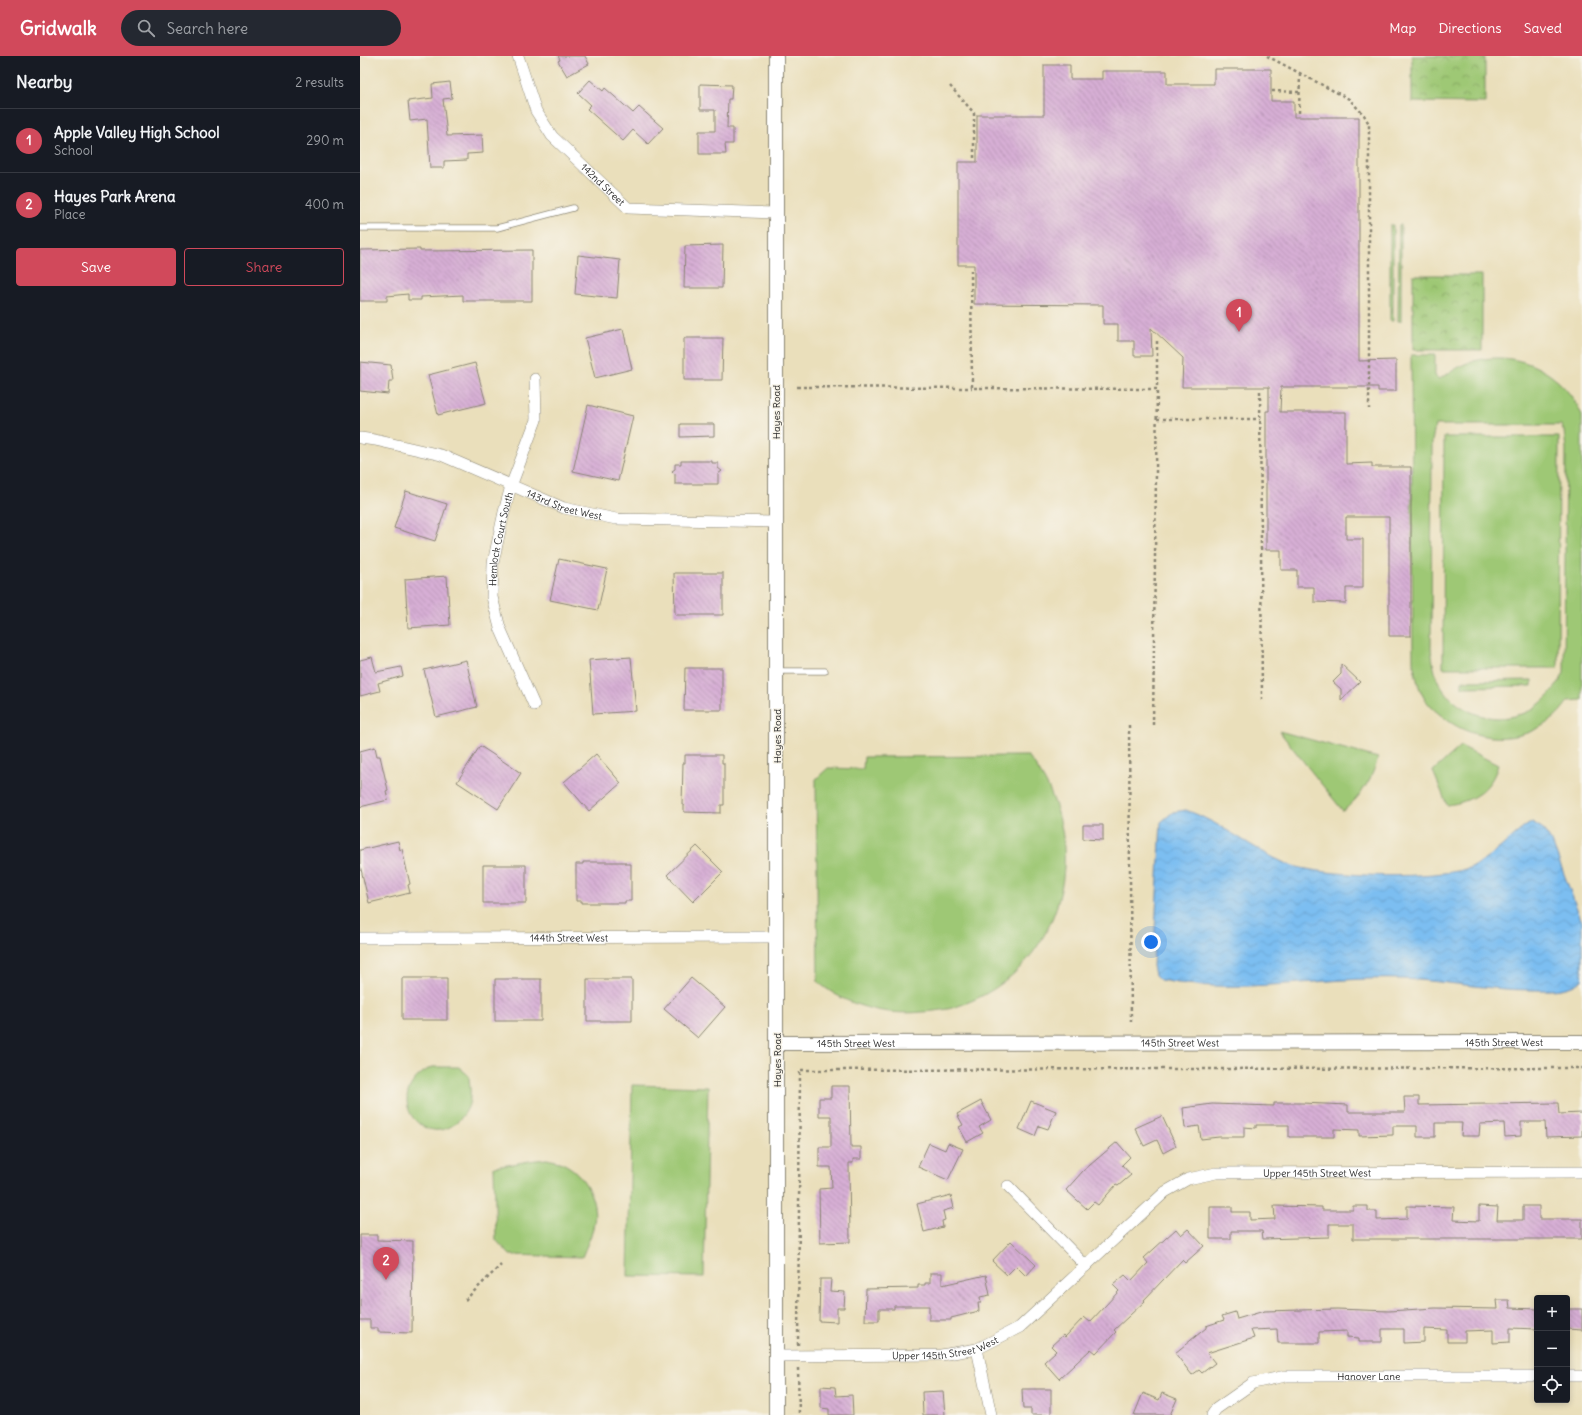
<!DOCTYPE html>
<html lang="en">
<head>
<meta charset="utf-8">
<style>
	:root { --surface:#171b24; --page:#242831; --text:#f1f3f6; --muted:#9ea1a6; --line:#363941; --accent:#d1495b }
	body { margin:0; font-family:Delius,sans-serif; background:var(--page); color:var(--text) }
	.controls { position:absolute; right:12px; bottom:12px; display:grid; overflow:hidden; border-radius:4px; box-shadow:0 2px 6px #0003 }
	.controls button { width:36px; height:36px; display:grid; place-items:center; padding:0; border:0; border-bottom:1px solid var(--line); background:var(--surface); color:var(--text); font:20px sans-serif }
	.you { position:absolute; left:791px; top:886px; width:14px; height:14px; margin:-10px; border:3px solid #fff; border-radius:50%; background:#1a73e8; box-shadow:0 0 0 6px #1a73e833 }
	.badge { display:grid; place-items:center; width:26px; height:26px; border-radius:50%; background:var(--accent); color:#fff; font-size:13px; font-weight:700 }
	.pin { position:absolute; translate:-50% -33px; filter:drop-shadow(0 1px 2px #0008) }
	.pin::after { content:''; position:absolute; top:21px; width:14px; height:12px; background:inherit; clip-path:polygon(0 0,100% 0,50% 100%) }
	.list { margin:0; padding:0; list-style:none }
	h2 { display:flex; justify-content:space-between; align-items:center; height:52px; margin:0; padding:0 16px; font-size:17px }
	h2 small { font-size:13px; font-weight:400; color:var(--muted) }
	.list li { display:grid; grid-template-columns:26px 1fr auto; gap:12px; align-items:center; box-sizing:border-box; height:64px; padding:0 16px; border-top:1px solid var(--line) }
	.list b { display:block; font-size:15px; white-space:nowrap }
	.list p { margin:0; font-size:13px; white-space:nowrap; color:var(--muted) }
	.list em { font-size:13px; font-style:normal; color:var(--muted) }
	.actions { display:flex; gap:8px; padding:12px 16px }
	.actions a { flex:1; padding:9px 0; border:1px solid var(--accent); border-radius:4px; text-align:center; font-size:14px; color:var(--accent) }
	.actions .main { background:var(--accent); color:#fff }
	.icon { flex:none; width:22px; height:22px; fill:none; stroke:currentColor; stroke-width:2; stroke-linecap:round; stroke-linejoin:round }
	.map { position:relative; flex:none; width:1222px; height:1359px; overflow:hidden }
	header { display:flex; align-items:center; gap:24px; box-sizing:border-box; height:56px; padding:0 20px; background:var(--accent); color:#fff }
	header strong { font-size:19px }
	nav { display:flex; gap:22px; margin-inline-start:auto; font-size:14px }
	.search { width:280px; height:36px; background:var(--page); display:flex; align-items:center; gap:10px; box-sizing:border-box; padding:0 14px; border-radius:22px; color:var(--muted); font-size:15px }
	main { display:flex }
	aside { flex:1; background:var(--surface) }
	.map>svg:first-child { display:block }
	.green { fill:#9ec874; stroke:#647a50; fill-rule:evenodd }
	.park { fill:url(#park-crowns); stroke:#647a50 }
	.water { fill:url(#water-waves); stroke:#54748e }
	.building { fill:url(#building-back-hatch) }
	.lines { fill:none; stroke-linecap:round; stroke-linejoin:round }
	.service-casing { stroke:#8a8573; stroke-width:7 }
	.minor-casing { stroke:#8a8573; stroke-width:12 }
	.tertiary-casing { stroke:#8a8573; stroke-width:16 }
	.path { stroke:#8a8573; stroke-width:2.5; stroke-dasharray:3 3; stroke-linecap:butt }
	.service { stroke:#fff; stroke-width:5.5 }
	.minor { stroke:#fff; stroke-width:11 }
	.tertiary { stroke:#fff; stroke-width:14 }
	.labels { text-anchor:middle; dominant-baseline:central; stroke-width:3; stroke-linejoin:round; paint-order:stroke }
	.street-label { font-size:10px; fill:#2b2b2b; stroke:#f7f3e8 }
</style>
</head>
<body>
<header>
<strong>Gridwalk</strong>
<div class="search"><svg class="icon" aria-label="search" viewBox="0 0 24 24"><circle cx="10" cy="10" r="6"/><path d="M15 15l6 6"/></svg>Search here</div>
<nav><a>Map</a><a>Directions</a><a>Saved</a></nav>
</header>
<main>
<aside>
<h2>Nearby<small>2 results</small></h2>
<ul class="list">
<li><span class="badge">1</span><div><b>Apple Valley High School</b><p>School</p></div><em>290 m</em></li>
<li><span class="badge">2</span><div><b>Hayes Park Arena</b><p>Place</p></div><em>400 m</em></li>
</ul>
<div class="actions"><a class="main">Save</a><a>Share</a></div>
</aside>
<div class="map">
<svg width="1222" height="1359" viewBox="0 0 1222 1359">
	<defs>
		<pattern id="park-crowns" width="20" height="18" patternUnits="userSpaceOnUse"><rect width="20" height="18" fill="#9ec874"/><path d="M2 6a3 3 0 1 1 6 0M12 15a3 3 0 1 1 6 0" fill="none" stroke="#81a35f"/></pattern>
		<pattern id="water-waves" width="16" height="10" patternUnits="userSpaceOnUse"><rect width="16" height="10" fill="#7cbef1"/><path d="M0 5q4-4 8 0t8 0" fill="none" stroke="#6ba3cf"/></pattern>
		<pattern id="building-back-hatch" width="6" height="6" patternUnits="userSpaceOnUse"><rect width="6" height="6" fill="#d7afd5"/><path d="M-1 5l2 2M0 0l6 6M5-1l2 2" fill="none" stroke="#af8fad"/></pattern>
	</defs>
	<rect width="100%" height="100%" fill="#f7f3e8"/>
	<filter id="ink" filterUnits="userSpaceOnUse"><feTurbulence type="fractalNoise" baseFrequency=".025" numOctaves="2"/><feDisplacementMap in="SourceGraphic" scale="8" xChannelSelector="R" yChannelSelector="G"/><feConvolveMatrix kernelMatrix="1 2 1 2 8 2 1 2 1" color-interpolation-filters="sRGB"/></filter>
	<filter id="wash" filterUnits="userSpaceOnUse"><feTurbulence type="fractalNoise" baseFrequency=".012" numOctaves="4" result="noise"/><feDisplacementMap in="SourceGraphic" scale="16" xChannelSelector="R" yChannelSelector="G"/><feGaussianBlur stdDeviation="0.9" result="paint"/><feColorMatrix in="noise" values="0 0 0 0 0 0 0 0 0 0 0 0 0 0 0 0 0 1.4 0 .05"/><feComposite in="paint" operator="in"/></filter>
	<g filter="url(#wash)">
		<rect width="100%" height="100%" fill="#eadfbb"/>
		<path class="green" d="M1030,169H1033V265H1030Z
			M1039,169H1041V265H1038Z
			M1051,299H1075V320L1079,323C1090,317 1101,308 1114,305C1159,293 1204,317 1222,359V644L1208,645C1182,685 1129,692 1090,666C1082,660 1073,654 1067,646C1058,635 1056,619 1053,606ZM1075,369H1201L1204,375L1206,393L1204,617C1196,633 1185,646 1169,655C1165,658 1159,658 1154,660C1126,667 1096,654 1080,629C1074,618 1073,605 1071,593L1072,386Z
			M1084,381H1199L1198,612H1083Z
			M1172,624V630L1102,631V625Z
			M919,675L1018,702C1012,723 1001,741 983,755Z
			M1101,690L1138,709C1131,734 1112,746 1087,749L1073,715Z
			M668,700C737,784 704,913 601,949C589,954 575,955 562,956C525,960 486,950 458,926L456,723L468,712L503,713L504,701Z
			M72,1011H99L109,1020C109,1027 111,1034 110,1041C110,1050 105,1058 100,1063C67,1099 16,1039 72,1011Z
			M272,1029L348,1031L344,1221L268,1220Z
			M187,1103C191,1104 197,1105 202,1107C225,1117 240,1147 233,1172C231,1181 226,1191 222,1201L150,1199L136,1184L134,1111C152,1109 168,1104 187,1103Z"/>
		<path class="park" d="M1052,0H1125V47L1052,46Z
			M1053,219H1122V294H1053Z"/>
		<path class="water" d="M826,754C862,767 892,793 927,808C960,821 1082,825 1114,810C1135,800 1151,779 1172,766L1182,772L1192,786L1222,866V924C1218,927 1213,930 1209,931C1197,935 1184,934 1172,934C1129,934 1086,925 1042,923C962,920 880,940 800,924L795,919L793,910L801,766L813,756Z"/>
		<g id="blocks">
			<path class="building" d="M198,0H225L229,8L207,20L198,5L200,4Z
				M684,9H710V23H742V15H807V28H854V13H911V45H934V61H999V305L1036,304V335H1018V331H921L920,356H986V408L1012,407V411H1051V580H1029V461H986V483H1003V532H986V547L954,546V531H937V514H921V494H906V355H909V331H822L823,302L791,272L792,300H774V285H758V268H743V249L614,248V209H598V106H617V59H684Z
				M230,24L243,35L245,32L273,57L279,51L303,72L288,88L273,74L263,85L227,53L231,49L218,37Z
				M90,26L92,42L83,43L87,80L122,79L123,97L107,98V104L84,105V112H70L67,63L50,65L48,45L73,42L72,28Z
				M340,28L372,29L371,43H368L367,72H373V88H365L366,98H339V75H355V54H340Z
				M363,189L362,232H324L325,190Z
				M60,193V195L172,194V245H103V239L61,241V244H48V238L27,240V245H0V194Z
				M218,199L260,204L257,242L215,238Z
				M263,273L272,313L235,322L225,282Z
				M324,282H363L362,324H324Z
				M0,306L31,309L33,325H29L28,338L0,335Z
				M115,307L126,347L78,359L68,319Z
				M228,349L273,360L258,425L213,415Z
				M320,368H354V380L320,381Z
				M321,405H352V407H358V412L362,415L358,418V428H315V418L312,415L315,413V408H321Z
				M46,435L87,448L75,485L34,472Z
				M199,503L247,513L238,554L190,544Z
				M314,517H363V559H315Z
				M87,520L90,569L48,572L45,523Z
				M12,601L16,616L41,611L43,620L18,627L20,635L0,640V604Z
				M271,601L276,655L233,658L229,604Z
				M106,604L117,651L76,661L64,614Z
				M981,608L1000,626L981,644V633L973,626L981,618Z
				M325,612H362V654H324Z
				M120,690L161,717L138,753L97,726Z
				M15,691L17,700H20L28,734L26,735L28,744L0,751V695Z
				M236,698L261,727L229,755L204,726Z
				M325,699H362V707H364V749H361V757L324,756V749H322L323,707H325Z
				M723,769H743V784L723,783Z
				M38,785L40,794L42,793L50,828L48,829L50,837L9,847L0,809V794Z
				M337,790L363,816L333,846L307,819Z
				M223,806H265V808H271V845H265V847H222V845H216V808H223Z
				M123,809H166V847H123Z
				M42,922H87V964H42Z
				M331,922L365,951L338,982L304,953Z
				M135,923H181V965H135Z
				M227,923H272V965H227Z
				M471,1030H490L491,1091H501V1103H493V1107H489L490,1186L460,1187L459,1133L472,1132L471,1111H459V1091H471V1060H459V1042H471Z
				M1044,1041H1059V1049L1198,1047L1199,1058L1222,1057V1080L1186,1081L1185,1066H1161V1080L1145,1081L1144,1067L1120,1068L1119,1080H1101L1102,1067H1075V1081H1057V1070H1033V1079L999,1080V1074L974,1073V1081H929V1069H896V1072L884,1071V1081H859L841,1083L839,1070L825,1072L823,1052L852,1048L914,1050V1047H942L988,1049V1056H1045Z
				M621,1045L631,1064L619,1071L623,1077L607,1086L599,1071L603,1069L597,1058Z
				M671,1045L696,1055L688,1073L679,1070L675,1080L659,1073Z
				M802,1060L816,1090L803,1097L797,1084L784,1090L775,1072Z
				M757,1086L770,1101L762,1109L771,1119L758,1130L756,1129L738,1149L734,1146L727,1153L706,1134L723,1115Z
				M569,1087L585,1094L588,1087L603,1093L588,1124L558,1111Z
				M591,1139L594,1152L583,1155L585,1164L582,1165L583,1171L564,1176L557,1148Z
				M914,1150L962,1151V1154H993V1150H1008V1155H1017V1164L1047,1163V1150L1094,1151L1093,1164L1119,1165V1150L1138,1151L1137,1164H1163V1150H1179V1163H1222V1183H993V1168H969V1181L903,1183L902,1175H871V1183H850V1151H872V1156H890V1164L915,1163Z
				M816,1173L821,1179L828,1173L844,1190L825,1207L822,1204L784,1244L785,1245L754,1274L756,1276L736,1297L731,1293L699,1323L684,1306L696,1295L691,1290L703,1279L705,1281L724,1261L730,1266L759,1235L753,1229L765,1219L771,1225L788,1207L784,1202Z
				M0,1179H17V1184L53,1185L52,1277L18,1276V1272H10V1264H0Z
				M651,1185L676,1209L666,1220L656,1210L647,1219L632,1205Z
				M570,1217H582V1229L626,1219L630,1239L620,1241L621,1247H618L619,1255L591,1262V1264H569V1250H534V1253H519V1265H505L506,1233L558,1232V1229H565V1227H570Z
				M460,1223H471L470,1235L485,1236L484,1252H477V1266L459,1265Z
				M1137,1244H1149L1150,1252L1177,1253V1273L1150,1272V1286L1133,1287V1274L1105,1275V1286H1087V1274L1064,1273V1286L1044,1287V1273H1022V1286H999V1282L987,1281V1275L959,1276V1287H918L917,1273L891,1274L894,1282L847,1297L855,1307L842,1317L839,1314L832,1319L815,1297L846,1272V1270L864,1264L862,1260L875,1256L877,1263L904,1255L977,1253L1029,1255L1075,1252L1138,1253Z
				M1207,1253H1222V1274L1207,1273Z
				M461,1330L475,1331L476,1340L492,1339L493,1359H469V1353L461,1352Z
				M662,1333H691V1359H671V1353H663Z
				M583,1335L585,1359H563L562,1336Z
				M783,1337L799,1344L802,1337L817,1343L810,1359H774Z"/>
		</g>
	</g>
	<g filter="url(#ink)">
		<use href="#blocks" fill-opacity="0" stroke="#8a8573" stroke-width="1"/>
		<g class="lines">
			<g class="service-casing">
				<path id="service" d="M0,172H137L213,152
					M417,615H465"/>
			</g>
			<g class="minor-casing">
				<g id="minor">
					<path id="s1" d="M158,0L176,55L192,80L268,152L415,157"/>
					<path id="s2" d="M0,382L15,384L81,399L204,452L256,463L417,466"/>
					<path id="s3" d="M174,649L140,572L132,541L133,507L144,456L151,430L176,364L175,323"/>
					<path id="s4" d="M0,882L417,881"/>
					<path d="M648,1130L726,1210"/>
					<path d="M617,1293L631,1359"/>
					<path id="s5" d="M418,1300L581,1299L617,1293L660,1271L805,1136L828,1123L856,1117L1222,1116"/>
					<path d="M1207,1320H1222"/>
					<path id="s6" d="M852,1359L856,1353L893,1327L926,1320H1177"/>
				</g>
			</g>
			<g class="tertiary-casing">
				<g id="tertiary">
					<path d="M416,0V1359"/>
					<path id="s7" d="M417,987L1222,986"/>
				</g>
			</g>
			<path class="path" d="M907,0L989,43L1004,59L1009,68V353
				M590,30L614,57V104
				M912,35L939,36
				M939,57L940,17
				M611,214L612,332L797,333V285
				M437,331L612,332
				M900,335L902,646
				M797,363H900
				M769,669L771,969
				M793,669L797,333
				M105,1244L141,1209
				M438,1289L440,1014L1222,1012
				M438,1312L439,1359"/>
			<use href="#service" class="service"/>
			<use href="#minor" class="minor"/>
			<use href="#tertiary" class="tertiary"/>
		</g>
	</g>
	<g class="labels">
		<g class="street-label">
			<text stroke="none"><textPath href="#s1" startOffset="158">142nd Street</textPath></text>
			<text transform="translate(416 356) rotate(-90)">Hayes Road</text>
			<text stroke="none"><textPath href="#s2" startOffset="216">143rd Street West</textPath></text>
			<text stroke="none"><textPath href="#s3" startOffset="175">Hemlock Court South</textPath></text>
			<text transform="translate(417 680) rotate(-90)">Hayes Road</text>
			<text stroke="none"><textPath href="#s4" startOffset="209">144th Street West</textPath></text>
			<text stroke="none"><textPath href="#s7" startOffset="403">145th Street West</textPath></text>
			<text stroke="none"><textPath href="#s7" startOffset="727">145th Street West</textPath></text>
			<text stroke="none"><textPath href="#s7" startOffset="79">145th Street West</textPath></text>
			<text transform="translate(417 1004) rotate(-90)">Hayes Road</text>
			<text stroke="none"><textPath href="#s5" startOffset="602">Upper 145th Street West</textPath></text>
			<text stroke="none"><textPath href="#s5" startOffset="168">Upper 145th Street West</textPath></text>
			<text stroke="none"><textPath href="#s6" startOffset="169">Hanover Lane</textPath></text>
		</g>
	</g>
</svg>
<div class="controls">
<button>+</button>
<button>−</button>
<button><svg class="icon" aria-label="locate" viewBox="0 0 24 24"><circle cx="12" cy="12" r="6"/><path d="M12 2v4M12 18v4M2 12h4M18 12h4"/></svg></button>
</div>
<div class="you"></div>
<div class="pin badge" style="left:879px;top:276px">1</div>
<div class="pin badge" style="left:26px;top:1224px">2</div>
</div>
</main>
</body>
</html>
